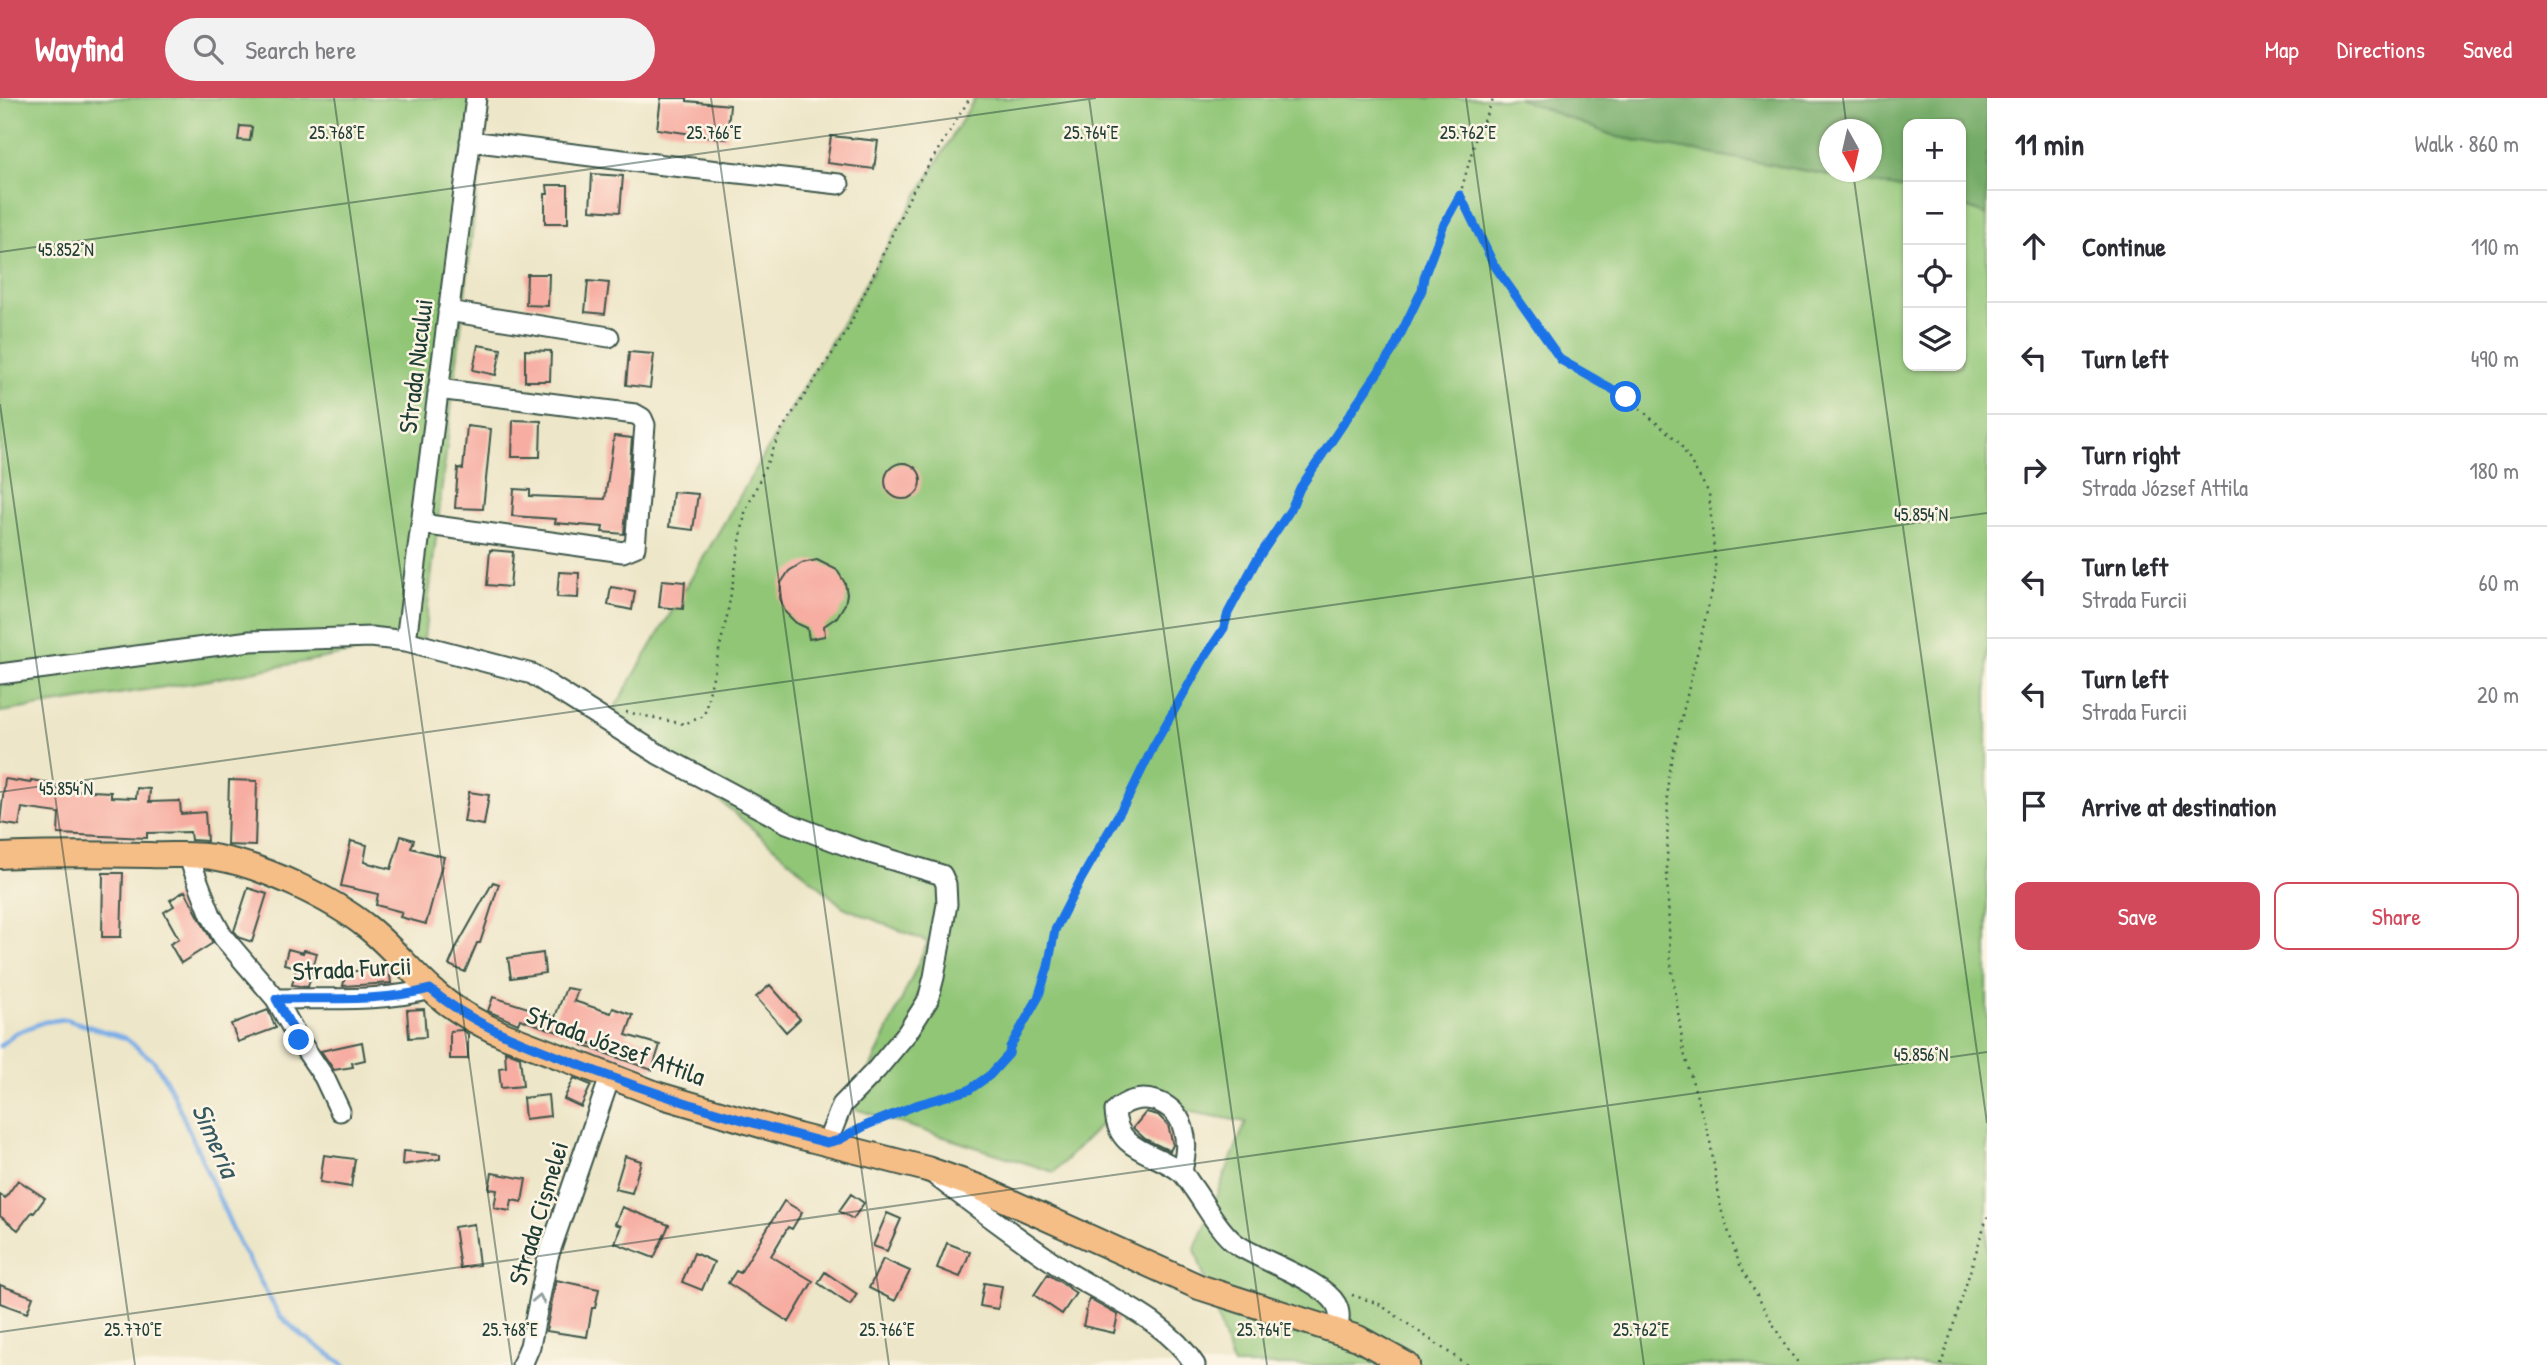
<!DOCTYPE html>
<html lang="en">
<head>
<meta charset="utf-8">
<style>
	:root { --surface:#fff; --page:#f2f2f3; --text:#2b2b33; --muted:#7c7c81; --line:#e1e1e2; --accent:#d1495b }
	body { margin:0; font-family:"Patrick Hand",sans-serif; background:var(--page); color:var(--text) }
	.controls { position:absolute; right:21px; top:21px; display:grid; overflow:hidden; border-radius:14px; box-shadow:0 2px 5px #0004 }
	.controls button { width:63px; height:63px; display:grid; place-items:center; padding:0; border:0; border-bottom:2px solid var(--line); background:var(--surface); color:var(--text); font:35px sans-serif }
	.compass { position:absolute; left:1819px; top:21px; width:63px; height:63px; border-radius:50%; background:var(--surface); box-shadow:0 2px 5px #0004; rotate:172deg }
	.stop { position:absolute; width:21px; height:21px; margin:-16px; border:5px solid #1a73e8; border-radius:50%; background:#fff }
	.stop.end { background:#1a73e8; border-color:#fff; box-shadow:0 2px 7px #0008 }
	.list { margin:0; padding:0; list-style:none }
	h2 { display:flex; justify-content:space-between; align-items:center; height:91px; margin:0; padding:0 28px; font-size:30px }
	h2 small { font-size:23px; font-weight:400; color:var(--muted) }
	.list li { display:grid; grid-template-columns:46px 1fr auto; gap:21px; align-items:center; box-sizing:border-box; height:112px; padding:0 28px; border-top:2px solid var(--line) }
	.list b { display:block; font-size:26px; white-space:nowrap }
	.list p { margin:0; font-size:23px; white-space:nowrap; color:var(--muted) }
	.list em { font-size:23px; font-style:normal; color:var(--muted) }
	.actions { display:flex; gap:14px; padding:21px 28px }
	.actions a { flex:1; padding:16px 0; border:2px solid var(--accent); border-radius:14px; text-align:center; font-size:24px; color:var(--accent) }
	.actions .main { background:var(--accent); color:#fff }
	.icon { flex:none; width:38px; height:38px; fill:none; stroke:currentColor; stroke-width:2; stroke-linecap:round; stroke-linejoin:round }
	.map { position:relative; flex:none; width:1987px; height:1267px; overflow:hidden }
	header { display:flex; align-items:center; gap:42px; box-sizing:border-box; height:98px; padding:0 35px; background:var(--accent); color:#fff }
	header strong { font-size:33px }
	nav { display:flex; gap:38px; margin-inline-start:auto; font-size:24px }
	.search { width:490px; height:63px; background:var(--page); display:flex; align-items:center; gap:18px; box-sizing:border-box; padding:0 24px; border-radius:38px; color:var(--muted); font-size:26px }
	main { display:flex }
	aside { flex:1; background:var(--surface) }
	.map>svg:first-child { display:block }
	.green { fill:#91c677; stroke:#588256; stroke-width:2 }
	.forest { fill:#74ab68; stroke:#4a744e; stroke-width:2; fill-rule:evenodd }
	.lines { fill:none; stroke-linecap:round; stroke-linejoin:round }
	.stream { stroke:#7baee7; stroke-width:4.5 }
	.building { fill:#f7ada2 }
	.minor-casing { stroke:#3e564a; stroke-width:23 }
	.major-casing { stroke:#3e564a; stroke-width:28 }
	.path { stroke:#3e564a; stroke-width:2.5; stroke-dasharray:2 5; stroke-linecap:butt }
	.minor { stroke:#fff; stroke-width:19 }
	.major { stroke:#f6be87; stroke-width:24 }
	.oneway { stroke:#8f9e9a }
	.route { stroke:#1a73e8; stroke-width:9 }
	.ticks { fill:none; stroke:#1f3d34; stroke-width:2; stroke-opacity:0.45 }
	.labels { text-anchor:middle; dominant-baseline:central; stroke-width:5; stroke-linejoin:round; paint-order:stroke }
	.street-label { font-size:26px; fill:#1f3d34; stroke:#fcf5e5 }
	.water-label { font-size:28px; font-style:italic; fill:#365961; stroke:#fcf5e5 }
	.ticks-label { font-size:18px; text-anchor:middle; fill:#1f3d34; stroke:#fcf5e5; stroke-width:5; stroke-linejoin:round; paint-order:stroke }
</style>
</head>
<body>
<header>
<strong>Wayfind</strong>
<div class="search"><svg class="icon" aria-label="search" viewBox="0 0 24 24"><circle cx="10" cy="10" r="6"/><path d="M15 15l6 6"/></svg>Search here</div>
<nav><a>Map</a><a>Directions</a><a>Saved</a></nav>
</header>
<main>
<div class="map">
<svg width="1987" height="1267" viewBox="0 0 1987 1267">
	<rect width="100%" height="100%" fill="#fcf5e5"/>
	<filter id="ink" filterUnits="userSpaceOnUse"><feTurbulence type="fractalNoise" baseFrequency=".0143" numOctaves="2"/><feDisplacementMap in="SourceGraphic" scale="14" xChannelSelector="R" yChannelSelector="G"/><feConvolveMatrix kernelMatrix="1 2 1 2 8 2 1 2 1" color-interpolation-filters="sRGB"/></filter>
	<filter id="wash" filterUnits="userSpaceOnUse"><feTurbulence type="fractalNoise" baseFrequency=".00686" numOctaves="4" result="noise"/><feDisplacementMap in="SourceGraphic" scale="28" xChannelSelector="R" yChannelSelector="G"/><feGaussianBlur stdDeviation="1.57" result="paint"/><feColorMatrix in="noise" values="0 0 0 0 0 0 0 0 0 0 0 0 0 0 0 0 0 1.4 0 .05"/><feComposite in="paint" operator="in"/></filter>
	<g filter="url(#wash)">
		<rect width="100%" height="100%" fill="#ede6c8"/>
		<path class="green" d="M0,0H488L424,541L204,583L0,614Z
			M975,0H1517L1617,39L1908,91V268H1961V107L1987,117V1267H1233L1195,1151L1246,1024L1125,1002L1054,1074L852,1010L928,844L843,809L614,611Z"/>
		<path class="forest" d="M1517,0H1987V117L1961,107V26H1908V91L1617,39ZM1829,32H1871V74H1829Z"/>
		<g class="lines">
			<path class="stream" d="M0,948L15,935L44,924L65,921L125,940L154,963L169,987L238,1143L279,1217L301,1237L345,1267"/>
		</g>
		<g id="blocks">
			<path class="building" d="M661,0H687V3L730,7L727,41L657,31Z
				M240,28L252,29L250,43L238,42Z
				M831,38L878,43L874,71L827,65Z
				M592,76L623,78L620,114L590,112Z
				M547,87H568V125H545V96H548Z
				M527,176H549L548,208L526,207Z
				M588,183L609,185L605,216L585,214Z
				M478,247L501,251L496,277L473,272Z
				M525,252L551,253L550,283H525Z
				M629,254L654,256L650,290L626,287Z
				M513,322L541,323L540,359H512Z
				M467,328L491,331L483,411L455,410L458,370L463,371Z
				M614,338L632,340L624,436L602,434L603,429L555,425L556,421L512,418L514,391L530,392V398L605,401Z
				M885 383a18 18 0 1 1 36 0a18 18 0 1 1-36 0Z
				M673,394L698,396L693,432L669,429Z
				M490,452L513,454L510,489L487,487Z
				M817,462L837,472L845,485L847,496L845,506L837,519L824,528L825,538L809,541L807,530L796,525L785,514L780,500L781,485L789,473L802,465Z
				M559,474L579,475L578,500L557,499Z
				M662,482L685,484L683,511L659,509Z
				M611,489L635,493L632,512L608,507Z
				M5,681L31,685V682L51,685L50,691L111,694V699L136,700L137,690L150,691L149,704L180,703L181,716L205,714L207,743L191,742L190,734L147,735V740L58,736L59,715L22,710L19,728L0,725Z
				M229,682L257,683L255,748L227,747Z
				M469,694L489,697L484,727L464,724Z
				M401,738L414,742L411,750L444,759L426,826L400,819L402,814L376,807L378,796L341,788L351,743L367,747L364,764L391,771Z
				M103,775H123L121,839H102Z
				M493,784L499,786L480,845H477L465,874L449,867L457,848Z
				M248,790L267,796L252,844L240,840L234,833Z
				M185,793L213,845L181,865L170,846L179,841L164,814L174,808L170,802Z
				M288,851L303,855L304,852L317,855L308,889L292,887L297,869L284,866Z
				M543,855L545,875L511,880L508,860Z
				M389,870L391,885L343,888L346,874Z
				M770,887L800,921L786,934L756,899Z
				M566,890L578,892L574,903L611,915L613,910L633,917L626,937L660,947L652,972L582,947L593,946L520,921L518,926L488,913L493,899L551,917L552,927Z
				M424,911L426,939L409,940L407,912Z
				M268,912L276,930L238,944L231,926Z
				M462,932L468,936V961H450V933Z
				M362,944L365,962L352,965L353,969L334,972L321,953Z
				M505,953L520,959L523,988L501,990L499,970L506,969Z
				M574,980L591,987L581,1009L564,1001Z
				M548,997L550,1018L525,1021L523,1000Z
				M1146,1014L1158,1017L1168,1027L1173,1047L1170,1053L1145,1041L1133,1030Z
				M403,1053L440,1056V1061L402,1067Z
				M324,1057L355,1061L351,1089L320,1084Z
				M625,1058L641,1063L632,1095L615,1091Z
				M492,1075L526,1081L522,1104L512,1102L510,1113L494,1110L497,1092L489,1091Z
				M18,1082L45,1100L34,1115L32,1114L18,1132L0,1118V1096L5,1100Z
				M851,1096L864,1105L853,1121L839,1113Z
				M784,1103L802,1114L792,1131L788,1129L771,1158L813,1183L789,1224L728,1185L736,1173L740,1175Z
				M622,1109L669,1127L654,1160L615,1145L621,1128L615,1126Z
				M887,1115L901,1121L887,1153L873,1148Z
				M474,1126L479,1167L460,1170L454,1129Z
				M947,1145L970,1154L960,1179L937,1170Z
				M694,1155L714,1164L702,1192L682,1184Z
				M883,1161L910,1173L895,1203L869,1190Z
				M825,1174L857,1196L850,1207L818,1185Z
				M1048,1176L1076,1195L1062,1216L1034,1197Z
				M556,1182L599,1191L595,1210H592L587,1239L546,1233Z
				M984,1185L1002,1188L998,1211L980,1208Z
				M0,1187L33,1199L27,1215L0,1205Z
				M1089,1201L1118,1217L1114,1235L1083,1228Z"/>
		</g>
	</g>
	<g filter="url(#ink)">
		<use href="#blocks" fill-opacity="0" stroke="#3e564a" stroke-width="2"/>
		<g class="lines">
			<g class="minor-casing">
				<path id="minor" d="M470,43L655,66L839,86
					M448,213L609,239
					M421,426L623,454L635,449L645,327L642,320L635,316L438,291
					M406,543L476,0
					M0,576L250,543L371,539L406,543L532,576L658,656L787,725L853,750L942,777L946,786L947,806L934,879L928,902L907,935L877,971L842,1007L827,1045
					M191,758L192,768L211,817L223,839L276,901L299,942L324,979L340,1013
					M276,901C327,900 381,904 431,891
					M1182,1074C1185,1058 1188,1046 1183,1030C1175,1001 1136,991 1115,1013C1117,1055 1155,1053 1181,1074C1186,1078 1190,1086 1194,1091C1206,1108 1219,1133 1236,1146C1261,1163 1322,1182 1336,1206C1341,1215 1339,1223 1338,1232
					M937,1079C980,1112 1025,1146 1071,1176C1113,1202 1167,1223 1195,1267
					M522,1267L530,1248L548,1159L610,979"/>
			</g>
			<g class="major-casing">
				<path id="major" d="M0,758C50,755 99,756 149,757C172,758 196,755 218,760C263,768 331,800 367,829C391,848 409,872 432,892C453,912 477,925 504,937L659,997L798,1038L927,1071L978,1089L1199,1189L1358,1240L1407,1267"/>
			</g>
			<path class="path" d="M1460,97L1495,167L1561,262L1626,299L1679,344L1709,395L1716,476L1668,677L1667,775L1670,859L1684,955L1710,1043L1721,1111L1739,1165L1787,1251L1800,1267
				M626,614L684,626L704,618L727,518L745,415L782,331L846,235L911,96L970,0
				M859,1032L919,1006L969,992L990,977L1009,956L1010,949L1038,900L1048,869L1055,832L1079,785L1129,698L1153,649L1204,560L1225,530L1228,515L1256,463L1291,411L1300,390L1393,252L1410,219L1422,192L1424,179L1444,126L1460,97L1476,39L1494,0
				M1352,1197L1379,1206L1467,1267
				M1941,1267L1987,1119"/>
			<use href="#minor" class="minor"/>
			<use href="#major" class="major"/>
		</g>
		<defs><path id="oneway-chevron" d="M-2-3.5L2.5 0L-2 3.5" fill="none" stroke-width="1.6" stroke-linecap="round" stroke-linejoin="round" transform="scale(1.75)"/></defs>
		<use class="oneway" href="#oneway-chevron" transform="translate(539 1201) rotate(-79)"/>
	</g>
	<g class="lines" filter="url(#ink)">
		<path class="route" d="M299,942L276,901C327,900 381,904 430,891C471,925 513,941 562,960C648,995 737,1022 827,1045L839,1042L867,1027L919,1006L969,992L990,977L1009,956L1010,949L1038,900L1048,869L1055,832L1079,785L1129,698L1153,649L1204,560L1224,530L1228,515L1256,463L1291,411L1300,390L1393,252L1422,192L1424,179L1444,126L1460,97L1494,167L1561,262L1626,299"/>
	</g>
	<path class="ticks" d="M334,0L512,1267M711,0L889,1267M1089,0L1267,1267M1466,0L1644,1267M1843,0L1847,32M1853,74L1987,1025M0,154L1096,0M0,306L135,1267M0,694L1987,415M0,1234L1987,954"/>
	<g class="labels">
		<g class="street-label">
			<text transform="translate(415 268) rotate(-83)">Strada Nucului</text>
			<text transform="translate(352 870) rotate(-3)">Strada Furcii</text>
			<text transform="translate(616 947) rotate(20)">Strada József Attila</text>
			<text transform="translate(538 1115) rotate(-73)">Strada Cișmelei</text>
		</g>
		<g class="water-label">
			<text transform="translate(216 1042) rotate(66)">Simeria</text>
		</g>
	</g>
	<g class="ticks-label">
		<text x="337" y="41">25.768°E</text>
		<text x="714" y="41">25.766°E</text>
		<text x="1091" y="41">25.764°E</text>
		<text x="1468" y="41">25.762°E</text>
		<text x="66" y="158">45.852°N</text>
		<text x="1921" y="423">45.854°N</text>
		<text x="66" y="697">45.854°N</text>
		<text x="1921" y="963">45.856°N</text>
		<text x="133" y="1238">25.770°E</text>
		<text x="510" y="1238">25.768°E</text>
		<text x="887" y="1238">25.766°E</text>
		<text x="1264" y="1238">25.764°E</text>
		<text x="1641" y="1238">25.762°E</text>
	</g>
</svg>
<div class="controls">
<button>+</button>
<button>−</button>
<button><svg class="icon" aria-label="locate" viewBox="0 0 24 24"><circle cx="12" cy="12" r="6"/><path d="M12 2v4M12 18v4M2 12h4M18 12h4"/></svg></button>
<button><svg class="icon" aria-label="layers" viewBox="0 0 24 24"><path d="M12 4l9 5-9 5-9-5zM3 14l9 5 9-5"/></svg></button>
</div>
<svg class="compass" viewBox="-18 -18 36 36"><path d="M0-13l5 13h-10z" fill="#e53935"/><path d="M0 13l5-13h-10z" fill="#7c7c81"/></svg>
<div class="stop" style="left:1626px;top:299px"></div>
<div class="stop end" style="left:299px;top:942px"></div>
</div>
<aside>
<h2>11 min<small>Walk · 860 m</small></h2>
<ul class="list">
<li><svg class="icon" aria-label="ahead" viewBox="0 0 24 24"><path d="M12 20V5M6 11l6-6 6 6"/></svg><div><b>Continue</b></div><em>110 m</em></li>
<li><svg class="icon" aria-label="left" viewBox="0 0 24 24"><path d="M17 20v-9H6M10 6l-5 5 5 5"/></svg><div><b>Turn left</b></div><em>490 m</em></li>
<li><svg class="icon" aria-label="right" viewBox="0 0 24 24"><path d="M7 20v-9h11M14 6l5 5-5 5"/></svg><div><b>Turn right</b><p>Strada József Attila</p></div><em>180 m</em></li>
<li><svg class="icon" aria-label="left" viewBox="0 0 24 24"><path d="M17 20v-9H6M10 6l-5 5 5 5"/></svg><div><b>Turn left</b><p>Strada Furcii</p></div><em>60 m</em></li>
<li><svg class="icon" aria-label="left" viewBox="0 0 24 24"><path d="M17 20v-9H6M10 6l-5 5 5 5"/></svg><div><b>Turn left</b><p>Strada Furcii</p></div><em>20 m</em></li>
<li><svg class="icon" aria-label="arrive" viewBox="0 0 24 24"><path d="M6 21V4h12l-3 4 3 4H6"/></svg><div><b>Arrive at destination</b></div></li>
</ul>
<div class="actions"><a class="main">Save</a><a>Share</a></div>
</aside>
</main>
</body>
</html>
